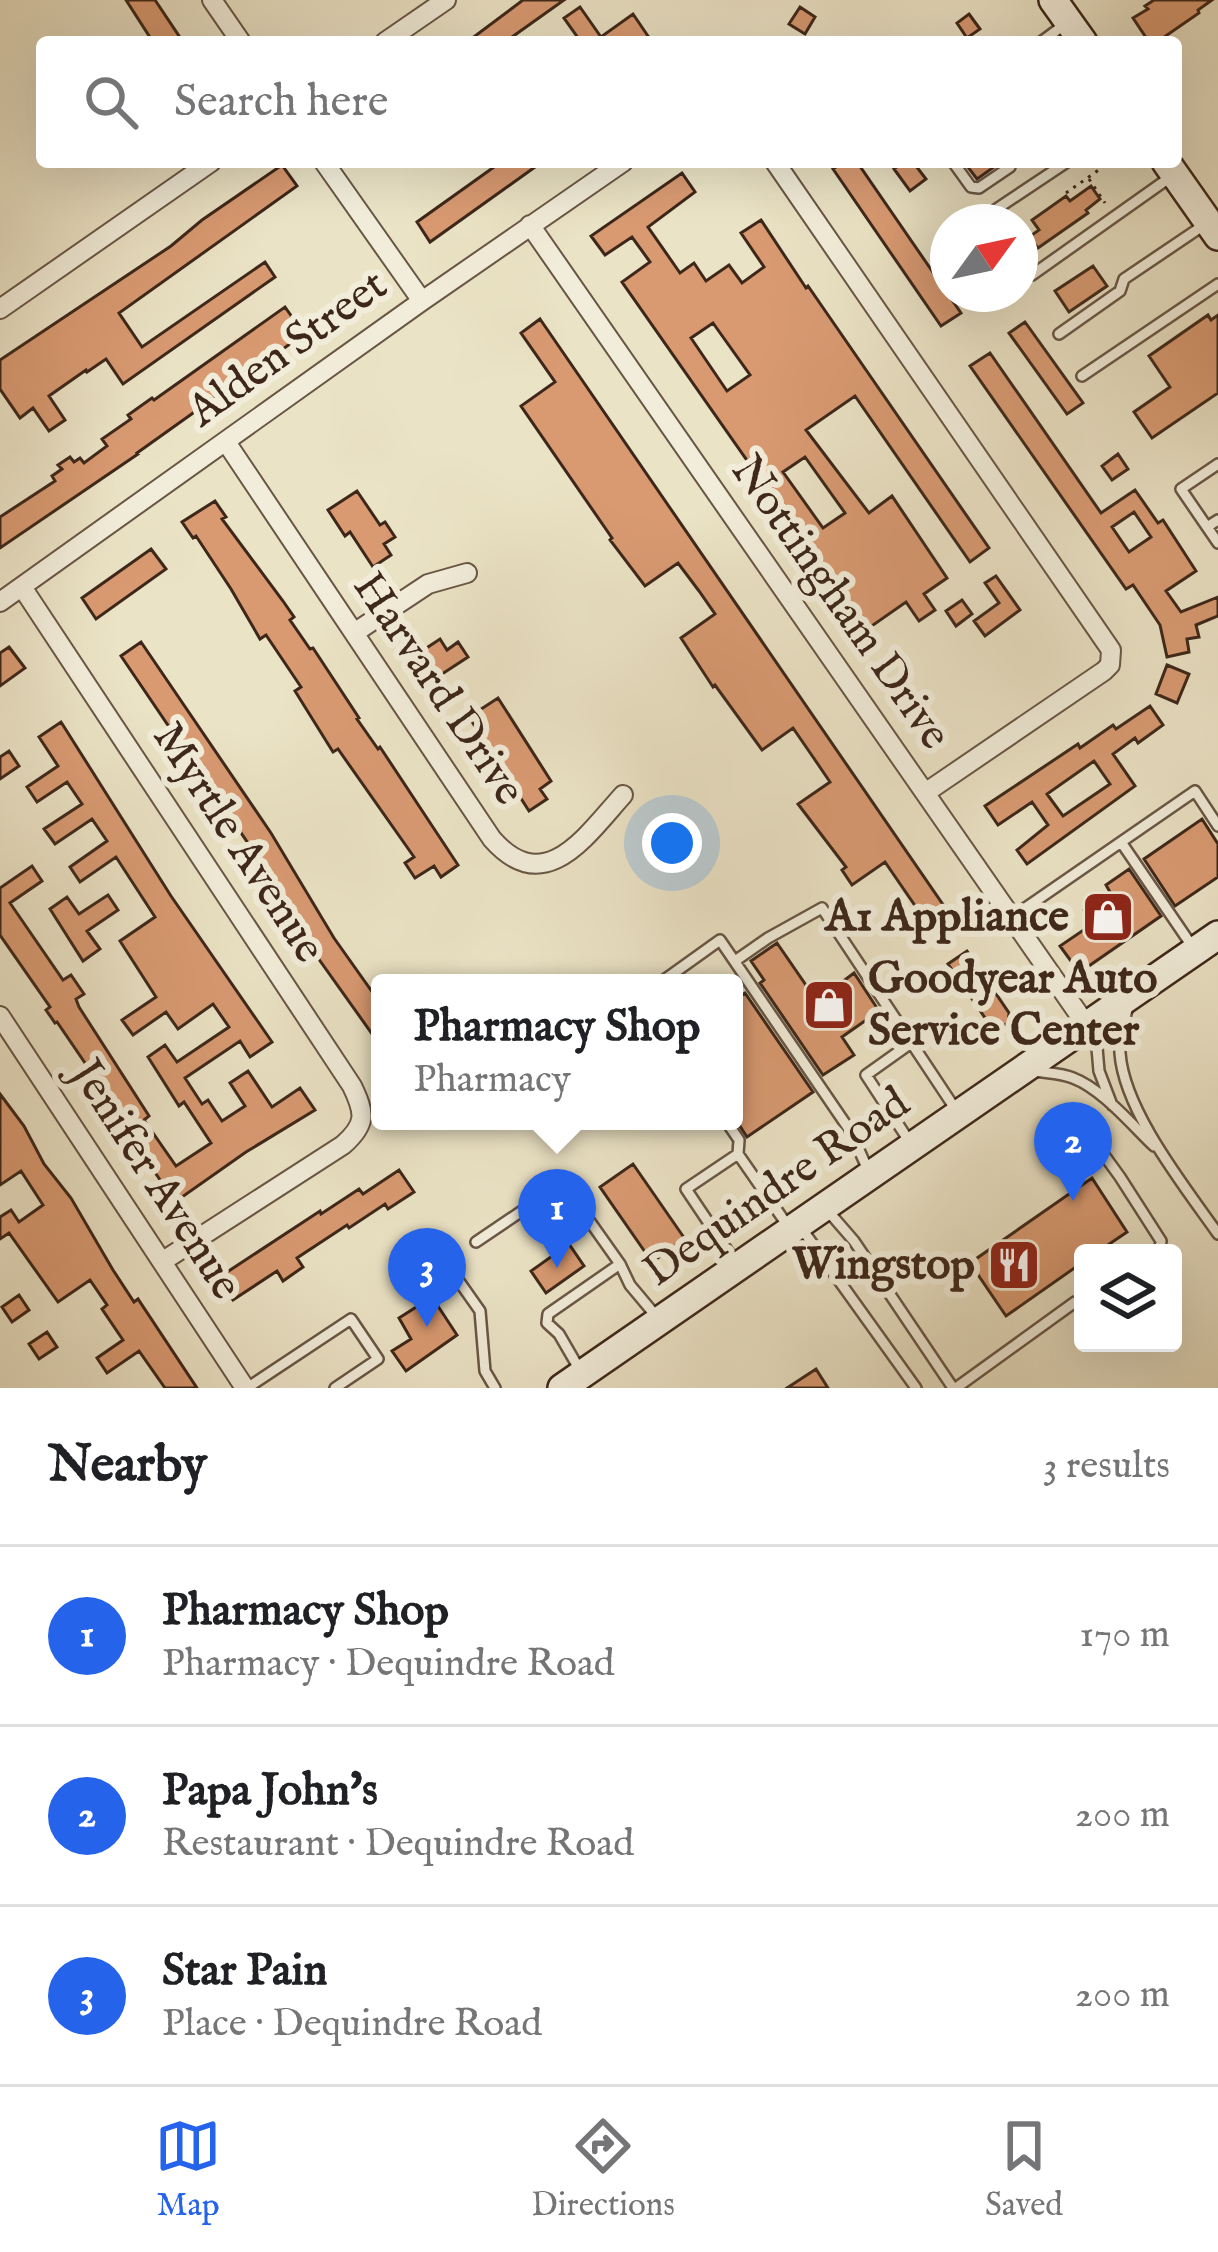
<!DOCTYPE html>
<html lang="en">
<head>
<meta charset="utf-8">
<style>
	:root { --surface:#fff; --page:#f2f2f2; --text:#202124; --muted:#757577; --line:#e0e0e0; --accent:#2563eb }
	body { margin:0; font-family:"IM FELL English",serif; background:var(--page); color:var(--text) }
	.controls { position:absolute; right:36px; bottom:36px; display:grid; overflow:hidden; border-radius:12px; box-shadow:0 12px 48px #0002 }
	.controls button { width:108px; height:108px; display:grid; place-items:center; padding:0; border:0; border-bottom:3px solid var(--line); background:var(--surface); color:var(--text); font:60px sans-serif }
	.compass { position:absolute; left:930px; top:204px; width:108px; height:108px; border-radius:50%; background:var(--surface); box-shadow:0 12px 48px #0002; rotate:57deg }
	.you { position:absolute; left:672px; top:843px; width:42px; height:42px; margin:-30px; border:9px solid #fff; border-radius:50%; background:#1a73e8; box-shadow:0 0 0 18px #1a73e833 }
	.badge { display:grid; place-items:center; width:78px; height:78px; border-radius:50%; background:var(--accent); color:#fff; font-size:39px; font-weight:700 }
	.pin { position:absolute; translate:-50% -99px; filter:drop-shadow(0 3px 6px #0008) }
	.pin::after { content:''; position:absolute; top:63px; width:42px; height:36px; background:inherit; clip-path:polygon(0 0,100% 0,50% 100%) }
	.popup { position:absolute; left:371px; top:974px; width:372px; height:156px; box-sizing:border-box; display:grid; place-content:center; border-radius:12px; background:var(--surface); filter:drop-shadow(0 3px 9px #0005); font-size:39px; white-space:nowrap; color:var(--muted) }
	.popup b { font-size:45px; color:var(--text) }
	.popup::after { content:''; position:absolute; left:50%; top:100%; margin-left:-24px; border:24px solid transparent; border-top-color:var(--surface) }
	.list { margin:0; padding:0; list-style:none }
	h2 { display:flex; justify-content:space-between; align-items:center; height:156px; margin:0; padding:0 48px; font-size:51px }
	h2 small { font-size:39px; font-weight:400; color:var(--muted) }
	.list li { display:grid; grid-template-columns:78px 1fr auto; gap:36px; align-items:center; box-sizing:border-box; height:180px; padding:0 48px; border-top:3px solid var(--line) }
	.list b { display:block; font-size:45px; white-space:nowrap }
	.list p { margin:0; font-size:39px; white-space:nowrap; color:var(--muted) }
	.list em { font-size:39px; font-style:normal; color:var(--muted) }
	.icon { flex:none; width:66px; height:66px; fill:none; stroke:currentColor; stroke-width:2; stroke-linecap:round; stroke-linejoin:round }
	.map { position:relative; flex:none; width:1218px; height:1388px; overflow:hidden }
	.search { position:absolute; background:var(--surface); box-shadow:0 12px 48px #0002; left:36px; right:36px; top:36px; height:132px; display:flex; align-items:center; gap:30px; box-sizing:border-box; padding:0 42px; border-radius:12px; color:var(--muted); font-size:45px }
	.sheet { height:696px; background:var(--surface) }
	nav { display:flex; justify-content:space-around; align-items:center; box-sizing:border-box; height:168px; border-top:3px solid var(--line); background:var(--surface); font-size:33px; color:var(--muted) }
	nav a { display:grid; justify-items:center; gap:6px }
	nav .on { color:var(--accent) }
	.map>svg:first-child { display:block }
	.building { fill:#d99a72; stroke:#3d271a; stroke-width:3; fill-rule:evenodd }
	.lines { fill:none; stroke-linecap:round; stroke-linejoin:round }
	.service-casing { stroke:#685645; stroke-width:14 }
	.minor-casing { stroke:#685645; stroke-width:22 }
	.secondary-casing { stroke:#3d271a; stroke-width:32 }
	.path { stroke:#3d271a; stroke-width:3; stroke-dasharray:3 6; stroke-linecap:butt }
	.service { stroke:#f2edda; stroke-width:9 }
	.minor { stroke:#f2edda; stroke-width:18 }
	.secondary { stroke:#f2edda; stroke-width:27 }
	.labels { text-anchor:middle; dominant-baseline:central; stroke-width:12; stroke-linejoin:round; paint-order:stroke }
	.street-label { font-size:45px; fill:#3d271a; stroke:#f2edda }
	.poi-label { font-size:45px; font-weight:bold; fill:#3d271a; stroke:#f2edda; text-anchor:end }
</style>
</head>
<body>
<div class="map">
<svg width="1218" height="1388" viewBox="0 0 1218 1388">
	<rect width="100%" height="100%" fill="#ebe3c6"/>
	<filter id="stains"><feTurbulence type="fractalNoise" baseFrequency=".00167" numOctaves="4"/><feColorMatrix values="0 0 0 0 .2 0 0 0 0 .09 0 0 0 0 .02 0 0 0 .5 -.17"/></filter>
	<radialGradient id="worn" r=".72"><stop offset=".6" stop-color="#630" stop-opacity="0"/><stop offset="1" stop-color="#630" stop-opacity=".3"/></radialGradient>
	<path class="building" d="M126,0H155L179,36L171,42H153Z
		M523,0H564L505,42H467Z
		M1154,0H1212L1198,10L1199,13L1157,42H1149L1133,18L1148,9L1145,6Z
		M580,7L601,37L633,14L652,42H581L564,18Z
		M800,7L815,17L805,34L789,24Z
		M969,14L980,29L967,38L957,23Z
		M501,162H542L430,242L417,222Z
		M843,162H857L961,313L941,326L833,169Z
		M903,162H913L926,179L910,191L894,169Z
		M964,162H1001L977,179Z
		M282,165L297,186L119,313L142,347L265,262L275,277L123,384L106,359L87,372L86,370L49,396L65,420L49,431L33,408L20,418L0,389V360L171,246L202,220Z
		M682,173L695,192L648,227L680,273L694,263L706,281L729,265L742,283L764,267L741,233L761,220L806,288L808,286L989,548L970,562L855,396L806,430L869,513L892,496L947,578L924,594L935,610L919,621L906,602L866,630L622,282L650,262L632,237L605,255L591,236ZM713,323L750,375L727,391L691,338ZM805,457L845,513L823,528L783,472Z
		M1091,186L1100,199L1086,210L1088,213L1038,248L1029,237L1039,230L1032,220L1066,196L1070,201Z
		M1093,266L1107,286L1069,312L1055,291Z
		M285,307L304,334L137,453L138,454L0,548V517L55,481L52,476L62,469L58,465L70,457L74,462L80,458L84,463L107,446L102,439L131,419L128,415L152,398L154,400Z
		M1208,315L1211,320L1218,315V393L1152,438L1134,412L1170,387L1149,356Z
		M540,319L946,909L927,923L885,862L852,885L842,870L846,867L798,804L830,782L813,757L793,728L762,750L715,685L713,687L681,638L715,614L699,591L678,563L645,586L610,540L612,538L521,406L555,382L521,333Z
		M1025,322L1083,403L1067,414L1009,333Z
		M990,353L1101,513L1135,490L1158,523L1163,520L1196,571L1166,591L1181,612L1218,597V616L1196,625L1199,637L1187,639L1189,652L1167,657L1160,625L1133,585L1126,589L970,366ZM1134,512L1151,537L1129,552L1112,527Z
		M1118,454L1128,469L1112,480L1102,466Z
		M357,491L380,525L385,522L395,537L384,544L391,555L373,567L350,532L345,536L328,510Z
		M215,501L226,517L222,519L283,601L294,617L290,620L310,649L313,648L359,718L357,719L378,749L380,747L458,865L441,877L434,866L415,878L405,863L414,857L338,749L333,752L295,691L301,687L266,635L260,639L231,589L196,536L193,538L182,522Z
		M151,549L166,569L96,619L82,598Z
		M996,576L1020,610L985,636L974,621L999,603L985,583Z
		M962,600L972,614L956,626L946,611Z
		M440,639L447,650L458,642L468,657L439,676L422,651Z
		M141,642L271,833L334,938L380,1003V1045L318,958L256,855L121,656Z
		M9,647L25,668L0,686V653Z
		M1167,665L1189,674L1177,703L1156,694Z
		M498,698L551,781L540,789L547,799L529,811L469,717Z
		M1150,706L1163,725L1138,743L1135,738L1113,754L1135,786L1027,864L1017,850L1048,825L1032,802L998,825L985,806L1078,744L1080,748L1113,725L1116,729ZM1094,761L1110,784L1063,816L1047,794Z
		M61,722L171,896L272,1042L250,1057L240,1041L185,1078L202,1104L208,1100L222,1121L245,1106L230,1083L248,1071L272,1107L300,1088L315,1110L246,1152L175,1202L110,1106L113,1104L57,1022L55,1023L46,1010L50,1007L0,935V888L32,866L42,881L10,903L63,980L71,975L84,994L76,999L79,1007L149,1116L144,1120L176,1166L211,1143L184,1102L179,1106L148,1057L165,1045L177,1062L229,1027L213,1004L178,1029L166,1012L133,1035L122,1020L156,997L120,941L155,917L116,857L80,882L70,867L107,841L92,819L55,844L44,829L82,804L67,782L37,802L27,787L58,766L39,737Z
		M9,751L19,766L0,779V757Z
		M1202,819L1218,844V877L1175,906L1144,859Z
		M1129,869L1161,916L1083,970L1076,968L1060,946L1094,923L1084,910L1110,892L1106,885Z
		M108,895L118,910L87,931L100,949L83,961L50,909L67,897L79,914Z
		M777,943L817,1001L854,973L879,1011L842,1037L854,1055L823,1075L760,983L764,980L751,961Z
		M967,951L1009,1013L1008,1023L994,1031L948,964Z
		M745,993L813,1092L747,1137L734,1117V1000Z
		M0,1094L24,1126L44,1164L71,1198L113,1270L134,1302L138,1299L197,1388H165L139,1351L107,1373L97,1358L123,1340L102,1309L107,1305L90,1280L58,1302L9,1233L0,1239V1217L11,1210L19,1222L43,1205L21,1171L0,1185Z
		M633,1164L685,1239L652,1262L600,1187Z
		M399,1170L414,1192L388,1209L385,1204L349,1228L347,1225L297,1258L303,1267L283,1281L277,1271L233,1300L218,1278L320,1211L321,1214L359,1189L363,1194Z
		M1092,1178L1127,1232L1096,1253H1083V1262L1006,1316L970,1263Z
		M569,1244L584,1266L546,1293L531,1271Z
		M19,1295L29,1310L12,1322L2,1307Z
		M432,1297L457,1335L406,1371L392,1351L411,1339L399,1318Z
		M47,1332L57,1347L39,1359L29,1344Z
		M816,1369L828,1388H787Z"/>
	<g class="lines">
		<g class="service-casing">
			<path id="service" d="M1041,42L1064,25
				M953,162L971,187L979,188L1010,167L1011,162
				M991,222L995,210L1067,162
				M1020,271L1032,275L1169,178
				M1059,334L1120,291L1124,279L1204,225
				M1082,376L1218,284
				M1218,520L1207,527L1218,543
				M1207,527L1181,489L1218,464
				M1121,842L1192,946
				M1011,918L1195,791L1218,826
				M735,961L768,938L822,908L956,1110
				M660,983L720,940L851,1132L868,1170
				M1128,1006C1124,1022 1119,1037 1120,1053C1124,1111 1185,1187 1218,1234
				M1089,1031L1097,1048L1099,1071L1112,1105
				M1035,1071C1047,1073 1061,1073 1073,1078C1102,1089 1131,1124 1154,1146
				M726,1121L739,1140L738,1154
				M1073,1141L1091,1137L1120,1177L1161,1241L1159,1253
				M911,1144L866,1075L911,1043
				M828,1211L854,1241L953,1388
				M802,1229L916,1388
				M476,1242L556,1188L569,1192L620,1264L630,1285L656,1316
				M735,1262L686,1189L738,1154L790,1229
				M449,1267L480,1311L485,1371L495,1388
				M581,1372L559,1334L547,1323L548,1314L620,1264
				M247,1388L351,1319L378,1359L335,1388
				M956,1388L1075,1302H1083"/>
		</g>
		<g class="minor-casing">
			<path id="minor" d="M212,0L241,42
				M385,42L446,0
				M324,162L422,301
				M775,162L1111,650L1110,665L1104,671L925,793
				M530,225L1087,1026
				M0,309L211,162
				M226,442L492,839C545,899 586,836 623,795
				M22,587L352,1086C365,1113 367,1124 343,1145L163,1261
				M0,602L422,301L623,162
				M354,633L428,584L467,573
				M0,1016L245,1388"/>
		</g>
		<g class="secondary-casing">
			<path id="secondary" d="M1053,0L1083,42
				M1166,162L1218,236
				M562,1388L1218,935"/>
		</g>
		<path class="path" d="M1089,179L1105,203
			M1066,193L1110,162"/>
		<use href="#service" class="service"/>
		<use href="#minor" class="minor"/>
		<use href="#secondary" class="secondary"/>
	</g>
	<defs>
		<g id="shop-square" transform="scale(2.7)"><rect x="-9" y="-9" width="18" height="18" rx="4" fill="#8f2418" stroke="#f2edda"/><path d="M-5-2.5h2.3a2.7 3.5 0 0 1 5.4 0H5L5.5 6h-11ZM-1.5-2.5h3a1.5 2.3 0 0 0-3 0Z" fill="#fff"/></g>
		<g id="restaurant-square" transform="scale(2.7)"><rect x="-9" y="-9" width="18" height="18" rx="4" fill="#8f2418" stroke="#f2edda"/><path d="M-5-6h1v4h1v-4h1v4h1v-4h1v5L-1.5 .5V6h-2V.5L-5-1ZM5-6V6H3V1.5H1.5Q1.5-4 5-6Z" fill="#fff"/></g>
	</defs>
	<g fill-rule="evenodd">
		<use href="#shop-square" x="1108" y="917"/>
		<use href="#shop-square" x="829" y="1005"/>
		<use href="#restaurant-square" x="1014" y="1265"/>
	</g>
	<g class="labels">
		<g class="street-label">
			<text transform="translate(288 349) rotate(-36)">Alden Street</text>
			<text transform="translate(840 603) rotate(55)">Nottingham Drive</text>
			<text transform="translate(438 689) rotate(56)">Harvard Drive</text>
			<text transform="translate(238 843) rotate(57)">Myrtle Avenue</text>
			<text transform="translate(155 1180) rotate(57)">Jenifer Avenue</text>
			<text transform="translate(777 1188) rotate(-35)">Dequindre Road</text>
		</g>
		<g class="poi-label">
			<text x="1069" y="917">A1 Appliance</text>
			<text x="868" y="979" text-anchor="start">Goodyear Auto<tspan x="868" dy="52">Service Center</tspan></text>
			<text x="975" y="1265">Wingstop</text>
		</g>
	</g>
	<rect width="100%" height="100%" filter="url(#stains)"/>
	<rect width="100%" height="100%" fill="url(#worn)"/>
</svg>
<div class="controls">
<button><svg class="icon" aria-label="layers" viewBox="0 0 24 24"><path d="M12 4l9 5-9 5-9-5zM3 14l9 5 9-5"/></svg></button>
</div>
<svg class="compass" viewBox="-18 -18 36 36"><path d="M0-13l5 13h-10z" fill="#e53935"/><path d="M0 13l5-13h-10z" fill="#757577"/></svg>
<div class="you"></div>
<div class="pin badge" style="left:557px;top:1268px">1</div>
<div class="popup"><b>Pharmacy Shop</b>Pharmacy</div>
<div class="pin badge" style="left:1073px;top:1201px">2</div>
<div class="pin badge" style="left:427px;top:1327px">3</div>
<div class="search"><svg class="icon" aria-label="search" viewBox="0 0 24 24"><circle cx="10" cy="10" r="6"/><path d="M15 15l6 6"/></svg>Search here</div>
</div>
<section class="sheet">
<h2>Nearby<small>3 results</small></h2>
<ul class="list">
<li><span class="badge">1</span><div><b>Pharmacy Shop</b><p>Pharmacy · Dequindre Road</p></div><em>170 m</em></li>
<li><span class="badge">2</span><div><b>Papa John's</b><p>Restaurant · Dequindre Road</p></div><em>200 m</em></li>
<li><span class="badge">3</span><div><b>Star Pain</b><p>Place · Dequindre Road</p></div><em>200 m</em></li>
</ul>
</section>
<nav>
<a class="on"><svg class="icon" aria-label="map" viewBox="0 0 24 24"><path d="M3 6l6-2 6 2 6-2v14l-6 2-6-2-6 2zM9 4v14M15 6v14"/></svg>Map</a>
<a><svg class="icon" aria-label="directions" viewBox="0 0 24 24"><path d="M12 3l9 9-9 9-9-9zM9 14v-3h6M13 9l2 2-2 2"/></svg>Directions</a>
<a><svg class="icon" aria-label="saved" viewBox="0 0 24 24"><path d="M7 4h10v16l-5-4-5 4z"/></svg>Saved</a>
</nav>
</body>
</html>
